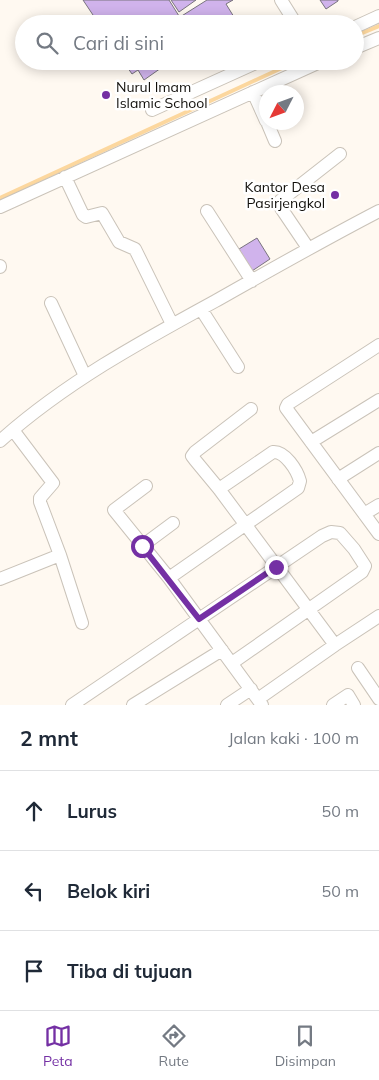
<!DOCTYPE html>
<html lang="id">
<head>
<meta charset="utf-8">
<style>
	:root { --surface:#fff; --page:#f6f6f7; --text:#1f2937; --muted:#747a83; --line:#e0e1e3; --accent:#7430a4 }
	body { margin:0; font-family:Mulish,sans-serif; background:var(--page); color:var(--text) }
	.compass { position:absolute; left:259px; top:85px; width:45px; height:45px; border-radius:50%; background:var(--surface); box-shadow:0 2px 12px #0003; rotate:228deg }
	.stop { position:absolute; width:15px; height:15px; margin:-11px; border:4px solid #7430a4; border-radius:50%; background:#fff }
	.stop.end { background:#7430a4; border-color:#fff; box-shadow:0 1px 5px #0008 }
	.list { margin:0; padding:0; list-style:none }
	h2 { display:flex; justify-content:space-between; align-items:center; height:65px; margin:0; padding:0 20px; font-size:21px }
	h2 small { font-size:16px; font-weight:400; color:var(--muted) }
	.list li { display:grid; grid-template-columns:32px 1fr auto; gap:15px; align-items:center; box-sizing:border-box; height:80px; padding:0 20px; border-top:1px solid var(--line) }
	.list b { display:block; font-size:19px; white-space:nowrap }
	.list em { font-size:16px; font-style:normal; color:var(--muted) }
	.icon { flex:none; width:28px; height:28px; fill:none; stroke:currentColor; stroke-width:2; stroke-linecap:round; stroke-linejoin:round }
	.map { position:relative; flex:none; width:379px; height:705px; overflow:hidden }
	.search { position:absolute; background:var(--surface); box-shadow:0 2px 12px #0003; left:15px; right:15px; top:15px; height:55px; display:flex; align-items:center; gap:12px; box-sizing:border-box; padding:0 18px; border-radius:28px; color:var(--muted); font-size:19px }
	.sheet { height:305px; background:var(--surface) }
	nav { display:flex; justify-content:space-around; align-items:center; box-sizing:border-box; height:70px; border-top:1px solid var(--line); background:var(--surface); font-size:14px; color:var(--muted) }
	nav a { display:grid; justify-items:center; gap:2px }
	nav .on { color:var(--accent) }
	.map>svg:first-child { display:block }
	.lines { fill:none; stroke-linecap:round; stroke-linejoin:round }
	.stream { stroke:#fcd79e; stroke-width:4 }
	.building { fill:#d0b3ec; stroke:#79747e }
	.minor-casing { stroke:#cac3b9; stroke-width:14 }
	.minor { stroke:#fff; stroke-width:12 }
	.route { stroke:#7430a4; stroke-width:6 }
	.poi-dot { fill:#7430a4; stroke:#fff; stroke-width:2 }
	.labels { text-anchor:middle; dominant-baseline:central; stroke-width:5; stroke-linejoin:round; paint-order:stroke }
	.poi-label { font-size:14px; fill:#100e0a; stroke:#fff; text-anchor:start }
</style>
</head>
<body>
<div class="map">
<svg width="379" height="705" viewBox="0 0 379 705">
	<rect width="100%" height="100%" fill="#fff9f1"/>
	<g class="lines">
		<path class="stream" d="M355,36L379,26
			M0,198L297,61"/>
	</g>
	<path class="building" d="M83,0H169L184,24H99Z
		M171,0H196L179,12Z
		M207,0H233L226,4L234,17L224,24H184L180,17Z
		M320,0H338V1L326,9Z
		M123,61H171L144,80L138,70L132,74Z
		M257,238L270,259L252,271L239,249Z"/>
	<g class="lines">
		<g class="minor-casing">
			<path id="minor" d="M281,0L296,24
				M355,27L379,16
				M355,48L379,38
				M253,92L266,121
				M152,110L260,61
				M267,122L275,141
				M65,177L83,215L86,217L102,213L119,242L135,249L172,324
				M0,207L322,61
				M207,211L252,281
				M308,248L281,208L280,201L340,154
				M0,266V267
				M51,303L85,376
				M201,309L238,367
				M379,345L288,404L286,408L379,534
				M251,409L195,452L192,456L195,460L219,489L335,645L379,616
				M13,430L53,483L40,498V502L60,555L82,623
				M0,441C66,382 142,341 219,299C272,269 325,239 379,211
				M311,442L379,400
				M338,479L379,453
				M146,486L114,510L169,578L262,705
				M364,514L379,505
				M142,546L173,523
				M169,578L298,488L300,481C297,470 285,451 273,452L219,489
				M0,579L60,555
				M358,668L379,699
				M258,699L335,645
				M72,705L322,536L331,532L340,533L354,549L365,566L362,572L232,663
				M133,705L222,650
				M227,705L251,689
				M333,705L348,695L354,705"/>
		</g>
		<use href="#minor" class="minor"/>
	</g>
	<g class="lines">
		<path class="route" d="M142,546L199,619L276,567"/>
	</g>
	<g class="poi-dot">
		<circle cx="106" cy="95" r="5"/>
		<circle cx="335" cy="195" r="5"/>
	</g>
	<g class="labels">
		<g class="poi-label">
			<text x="116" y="87">Nurul Imam<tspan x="116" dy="16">Islamic School</tspan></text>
			<text x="325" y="187" text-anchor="end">Kantor Desa<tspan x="325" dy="16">Pasirjengkol</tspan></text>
		</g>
	</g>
</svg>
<svg class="compass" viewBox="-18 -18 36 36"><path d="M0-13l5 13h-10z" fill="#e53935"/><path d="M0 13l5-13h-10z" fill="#747a83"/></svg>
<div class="stop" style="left:142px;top:546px"></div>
<div class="stop end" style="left:276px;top:567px"></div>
<div class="search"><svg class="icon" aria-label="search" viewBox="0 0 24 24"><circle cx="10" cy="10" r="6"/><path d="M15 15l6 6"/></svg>Cari di sini</div>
</div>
<section class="sheet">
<h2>2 mnt<small>Jalan kaki · 100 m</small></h2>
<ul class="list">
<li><svg class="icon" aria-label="ahead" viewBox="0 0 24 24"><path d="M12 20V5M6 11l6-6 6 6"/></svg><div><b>Lurus</b></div><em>50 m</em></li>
<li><svg class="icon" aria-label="left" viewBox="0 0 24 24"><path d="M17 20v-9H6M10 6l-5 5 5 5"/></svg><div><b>Belok kiri</b></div><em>50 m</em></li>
<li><svg class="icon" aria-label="arrive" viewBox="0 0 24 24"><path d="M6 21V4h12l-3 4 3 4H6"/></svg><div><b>Tiba di tujuan</b></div></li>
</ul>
</section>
<nav>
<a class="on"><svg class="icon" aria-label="map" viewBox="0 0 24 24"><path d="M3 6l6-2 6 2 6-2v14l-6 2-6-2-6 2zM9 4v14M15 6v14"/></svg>Peta</a>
<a><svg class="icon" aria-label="directions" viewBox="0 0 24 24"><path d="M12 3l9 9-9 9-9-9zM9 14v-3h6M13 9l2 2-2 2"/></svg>Rute</a>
<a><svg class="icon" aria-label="saved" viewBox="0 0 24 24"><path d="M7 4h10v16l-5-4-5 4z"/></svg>Disimpan</a>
</nav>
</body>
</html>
